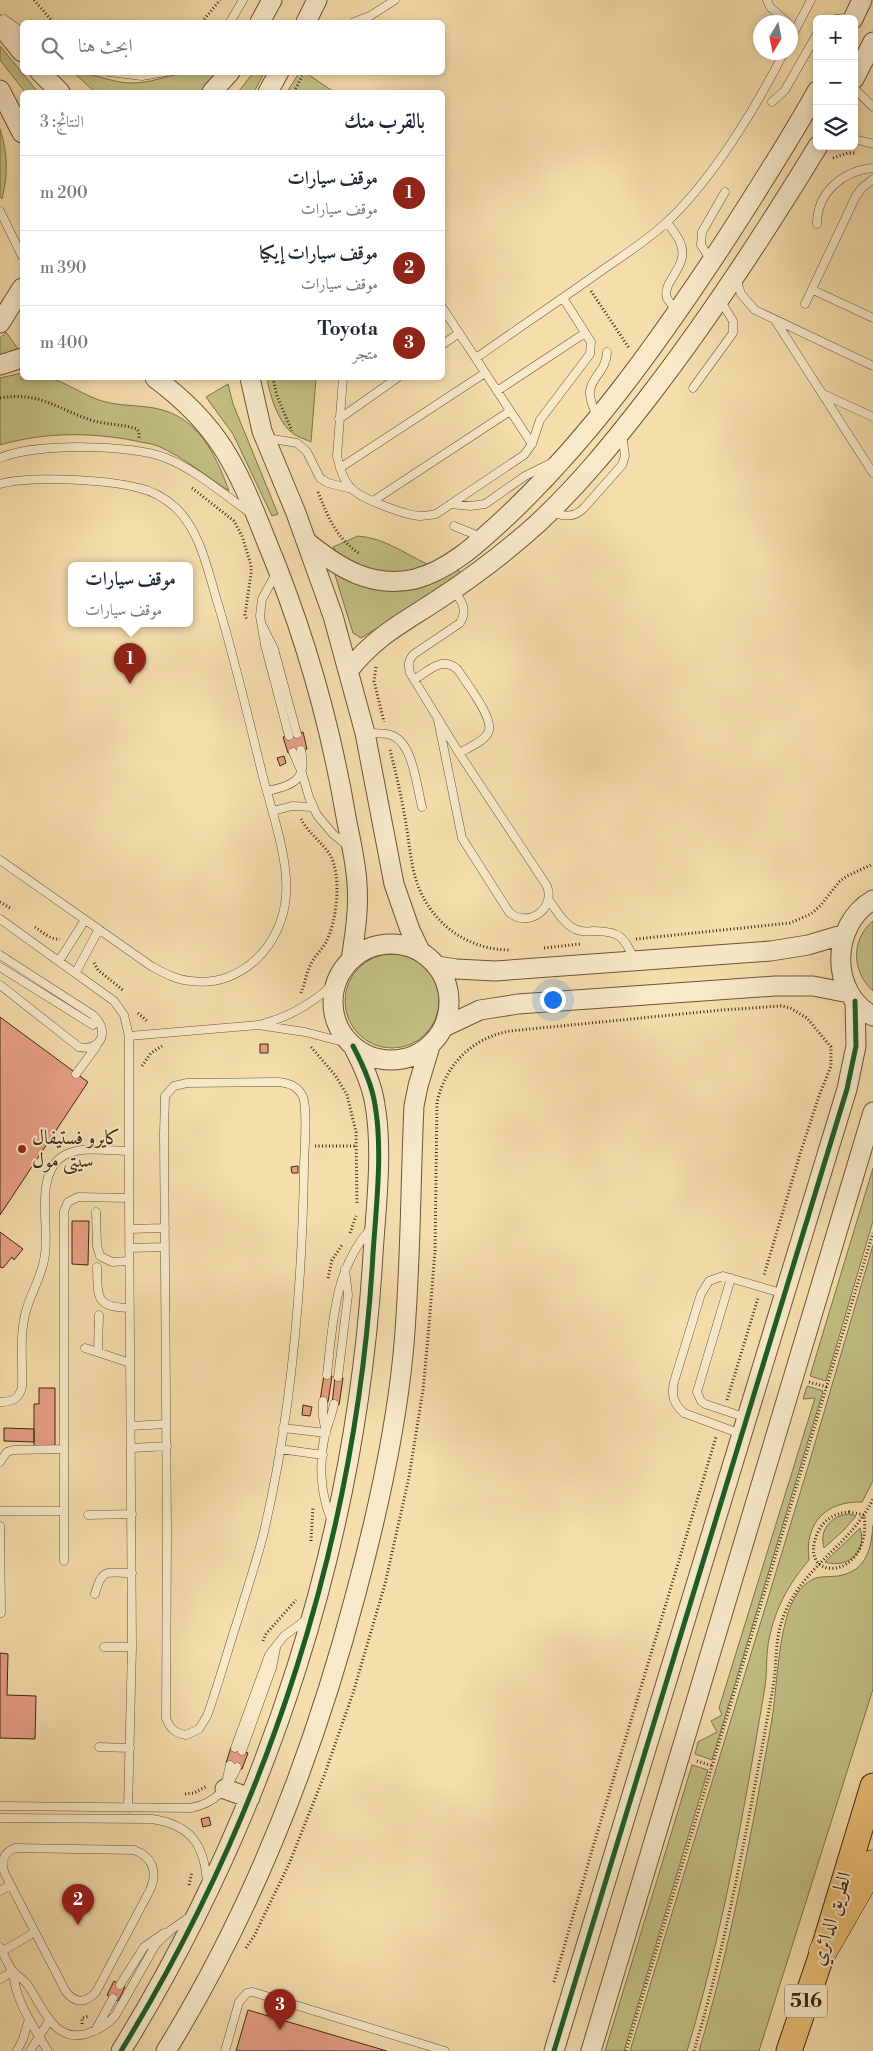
<!DOCTYPE html>
<html lang="ar">
<head>
<meta charset="utf-8">
<style>
	:root { --surface:#fff; --page:#f2f2f3; --text:#1f2937; --muted:#747a83; --line:#e0e1e3; --accent:#8f2418 }
	body { margin:0; font-family:"Libre Bodoni",Amiri,serif; background:var(--page); color:var(--text); direction:rtl }
	.controls { position:absolute; right:15px; top:15px; display:grid; overflow:hidden; border-radius:8px; box-shadow:0 2px 8px #0003 }
	.controls button { width:45px; height:45px; display:grid; place-items:center; padding:0; border:0; border-bottom:1px solid var(--line); background:var(--surface); color:var(--text); font:25px sans-serif }
	.compass { position:absolute; left:753px; top:15px; width:45px; height:45px; border-radius:50%; background:var(--surface); box-shadow:0 2px 8px #0003; rotate:190deg }
	.you { position:absolute; left:552px; top:999px; width:18px; height:18px; margin:-12px; border:4px solid #fff; border-radius:50%; background:#1a73e8; box-shadow:0 0 0 8px #1a73e833 }
	.badge { display:grid; place-items:center; width:32px; height:32px; border-radius:50%; background:var(--accent); color:#fff; font-size:16px; font-weight:700 }
	.pin { position:absolute; translate:-50% -41px; filter:drop-shadow(0 1px 2px #0008) }
	.pin::after { content:''; position:absolute; top:26px; width:18px; height:15px; background:inherit; clip-path:polygon(0 0,100% 0,50% 100%) }
	.popup { position:absolute; left:68px; top:562px; width:125px; height:65px; box-sizing:border-box; display:grid; place-content:center; border-radius:8px; background:var(--surface); filter:drop-shadow(0 1px 4px #0005); font-size:16px; white-space:nowrap; color:var(--muted) }
	.popup b { font-size:19px; color:var(--text) }
	.popup::after { content:''; position:absolute; left:50%; top:100%; margin-left:-10px; border:10px solid transparent; border-top-color:var(--surface) }
	.list { margin:0; padding:0; list-style:none }
	h2 { display:flex; justify-content:space-between; align-items:center; height:65px; margin:0; padding:0 20px; font-size:21px }
	h2 small { font-size:16px; font-weight:400; color:var(--muted) }
	.list li { display:grid; grid-template-columns:32px 1fr auto; gap:15px; align-items:center; box-sizing:border-box; height:75px; padding:0 20px; border-top:1px solid var(--line) }
	.list b { display:block; font-size:19px; white-space:nowrap }
	.list p { margin:0; font-size:16px; white-space:nowrap; color:var(--muted) }
	.list em { font-size:16px; font-style:normal; color:var(--muted) }
	.icon { flex:none; width:28px; height:28px; fill:none; stroke:currentColor; stroke-width:2; stroke-linecap:round; stroke-linejoin:round }
	.map { position:relative; flex:none; width:873px; height:2051px; overflow:hidden; direction:ltr }
	.search { position:absolute; background:var(--surface); box-shadow:0 2px 8px #0003; left:20px; top:20px; width:425px; height:55px; display:flex; align-items:center; gap:12px; box-sizing:border-box; padding:0 18px; border-radius:8px; color:var(--muted); font-size:19px }
	.panel { position:absolute; background:var(--surface); box-shadow:0 2px 8px #0003; left:20px; top:90px; width:425px; height:290px; border-radius:8px; direction:rtl }
	.map>svg:first-child { display:block }
	.green { fill:#c2bf84; stroke:#80734a }
	.building { fill:#e89f87; stroke:#3e270f }
	.lines { fill:none; stroke-linecap:round; stroke-linejoin:round }
	.service-casing { stroke:#6c5436; stroke-width:9 }
	.tertiary-casing { stroke:#6c5436; stroke-width:21 }
	.trunk-casing { stroke:#3e270f; stroke-width:27 }
	.motorway-casing { stroke:#3e270f; stroke-width:29 }
	.path { stroke:#3e270f; stroke-width:3; stroke-dasharray:1 2.5; stroke-linecap:butt }
	.service { stroke:#f8e9c9; stroke-width:8 }
	.tertiary { stroke:#f8e9c9; stroke-width:19 }
	.trunk { stroke:#eabe76; stroke-width:25 }
	.motorway { stroke:#eabe76; stroke-width:28 }
	.cycleway-casing { stroke:#f8e9c9; stroke-width:8 }
	.cycleway { stroke:#1b5e20; stroke-width:5 }
	.poi-dot { fill:#8f2418; stroke:#f8e9c9; stroke-width:2 }
	.labels { text-anchor:middle; dominant-baseline:central; stroke-width:4; stroke-linejoin:round; paint-order:stroke }
	.shield { fill:#f8e9c9; stroke:#766147; stroke-width:1 }
	.shield-label { font-size:19px; font-weight:bold; fill:#3e270f }
	.poi-label { font-size:20px; fill:#3e270f; stroke:#f8e9c9; text-anchor:start }
	.street-label { font-size:20px; fill:#3e270f; stroke:#f8e9c9 }
</style>
</head>
<body>
<div class="map">
<svg width="873" height="2051" viewBox="0 0 873 2051">
	<rect width="100%" height="100%" fill="#f5ddac"/>
	<filter id="stains"><feTurbulence type="fractalNoise" baseFrequency=".004" numOctaves="4"/><feColorMatrix values="0 0 0 0 .2 0 0 0 0 .09 0 0 0 0 .02 0 0 0 .5 -.17"/></filter>
	<radialGradient id="worn" r=".72"><stop offset=".6" stop-color="#630" stop-opacity="0"/><stop offset="1" stop-color="#630" stop-opacity=".3"/></radialGradient>
	<path class="green" d="M0,46L38,92H25L0,60Z
		M74,73C93,72 111,83 131,83C152,83 165,76 184,73C194,70 208,73 219,73L206,87L198,92H95Z
		M253,73H264L254,92H238Z
		M299,73H306L334,92H287Z
		M0,129C8,153 8,175 2,199L0,196Z
		M6,332L18,349L0,355V338Z
		M22,373V378C31,378 41,376 49,378C66,382 83,395 102,401C119,406 137,405 154,408C198,416 215,453 229,491C206,476 183,457 158,446C151,443 143,443 136,441C91,432 44,432 0,445V378Z
		M267,378H316L311,442C305,439 295,436 290,431C278,421 269,393 267,378Z
		M228,384L233,404L278,514L272,516L233,434L206,397Z
		M358,536C384,538 404,553 427,564C421,567 412,573 405,574C380,576 348,568 333,547Z
		M458,569L462,576L361,638L353,633L335,575L337,572C390,593 406,602 458,569Z
		M873,921V991C852,972 850,940 873,921Z
		M345 1001a47 47 0 1 1 94 0a47 47 0 1 1-94 0Z
		M873,1168V1221L826,1381L810,1376Z
		M873,1245V1481L862,1502C826,1501 804,1523 809,1560C788,1584 773,1613 768,1645C766,1659 767,1673 765,1687C744,1810 723,1932 687,2051H630L808,1467Z
		M807,1386L823,1391L712,1760L695,1754L698,1742L717,1732L711,1721L722,1715L719,1708L815,1398L803,1399Z
		M849,1514L856,1516L844,1530L824,1548C819,1530 830,1516 849,1514Z
		M873,1525V1689L759,2051H699C731,1944 751,1835 771,1725C777,1691 777,1652 786,1620C790,1604 799,1584 816,1578C823,1576 831,1577 838,1576C867,1571 871,1549 873,1525Z
		M860,1528C868,1552 848,1569 825,1562Z
		M692,1765L708,1770L624,2051H605Z"/>
	<path class="building" d="M303,732L307,749L288,753L283,737Z
		M284,756L286,763L280,766L277,758Z
		M0,1017L88,1082L0,1215Z
		M260,1044H268V1053H260Z
		M298,1166V1173H292L291,1167Z
		M72,1221H89L88,1265L72,1264Z
		M0,1232L23,1249L14,1260L12,1257L3,1268L0,1267Z
		M324,1375L332,1376L328,1402L320,1401Z
		M335,1377L343,1378L339,1405L332,1404Z
		M39,1388H55V1446H34V1404H39Z
		M303,1405L312,1407L310,1416L302,1415Z
		M4,1428L34,1429V1442L4,1441Z
		M0,1653L8,1654L7,1695L36,1696L35,1739L0,1738Z
		M231,1747L248,1753L242,1769L226,1763Z
		M209,1817L211,1825L203,1827L201,1819Z
		M114,1981L125,1987L118,2001L107,1995Z
		M248,2010L387,2051H236Z"/>
	<g class="lines">
		<g class="service-casing">
			<path id="service" d="M767,0L770,7L787,22
				M4,19L22,32
				M836,19L852,17
				M230,22L243,0
				M354,22L370,16L395,0
				M790,40L811,0
				M109,72L142,76L165,72
				M854,88L873,107
				M772,102L785,90L817,34
				M854,139L873,144
				M0,211L22,256
				M667,222C671,228 677,235 680,242C691,266 661,281 667,298C669,302 674,307 677,311
				M817,224C817,192 843,171 873,168
				M711,260L701,245L702,232L725,192
				M736,278L741,294L755,310L873,366
				M813,290L873,318
				M805,304L856,196L862,188L873,179
				M442,307L532,444
				M775,320L873,473
				M442,345L459,333
				M476,358C517,329 559,301 601,271C624,255 648,240 668,221C713,178 756,108 784,52
				M343,378L337,456C340,468 343,480 351,488C361,499 405,515 420,516C426,516 430,515 436,514L524,455L532,444L540,420L590,354L591,342L563,298
				M693,388L733,333V321L720,300
				M497,391L585,333
				M823,394L873,417
				M598,417C576,378 606,380 607,352
				M339,419L397,378
				M267,438L297,443L307,452L320,478L328,483L352,489
				M0,458C34,443 132,444 166,458C196,470 223,494 249,512
				M340,468L485,373
				M0,484C30,475 109,480 139,488C153,491 166,499 176,508C201,532 208,572 218,604C235,660 248,717 262,773C271,809 289,859 286,895C283,944 242,988 191,981C176,980 164,973 151,966L0,860
				M373,501L510,411
				M451,504L470,506L485,504L525,476L551,463
				M550,512C564,516 573,519 584,508L622,465L625,456L622,434
				M454,526L481,537
				M277,572L262,599L260,616L265,645L289,736
				M263,627L274,649L297,734
				M414,680C428,671 443,655 458,670C466,683 496,720 488,733C483,742 468,748 459,753
				M438,720L462,838L509,912C527,929 556,909 547,886L459,753L410,673C408,665 408,660 414,654L460,623C468,610 462,602 454,590
				M365,733C374,734 385,732 393,736C413,744 417,788 422,807
				M293,752L302,773L309,797L317,815L333,834L349,847
				M267,791C293,786 308,779 301,750
				M273,811L292,806L312,807
				M549,900C556,910 564,924 575,929C581,932 587,932 594,931C620,931 624,937 634,959
				M0,919L114,1001L124,1015L129,1036V1198L132,1647L128,1808
				M0,955L93,1015C110,1030 102,1052 79,1047L0,985
				M59,961L85,920
				M0,967L93,1025
				M76,972L99,929
				M262,1024C292,1016 316,1002 338,979
				M129,1036L258,1025L305,1032L351,1044
				M76,1074L96,1047
				M187,1083L278,1082C289,1083 298,1086 303,1097C308,1111 304,1151 304,1168C302,1290 291,1418 263,1536C256,1563 247,1589 239,1616C228,1649 219,1683 207,1716L199,1729L186,1735C175,1733 170,1729 166,1718L167,1531L164,1134L165,1096L174,1086Z
				M96,1212L97,1246L100,1256L112,1262L129,1261
				M129,1229L165,1228
				M129,1248L165,1247
				M97,1267C98,1298 95,1307 130,1308
				M731,1278L697,1392L701,1401L705,1404L747,1418
				M85,1348L130,1363
				M98,1351L99,1315
				M327,1375C333,1322 334,1268 372,1227
				M338,1377L348,1295L345,1269
				M323,1401V1417L326,1433
				M0,1402C12,1402 19,1399 22,1387C23,1362 19,1336 26,1311C31,1292 43,1275 45,1254C49,1226 36,1179 59,1159C77,1144 107,1151 129,1151
				M131,1426L166,1424
				M283,1428L326,1433
				M741,1434L684,1413C674,1404 671,1396 674,1382L701,1294L709,1281L723,1276L785,1294
				M132,1448L167,1446
				M280,1449L323,1455
				M0,1462L7,1452L13,1450L64,1449
				M0,1511H64
				M88,1515L132,1514
				M331,1519C320,1493 319,1462 325,1434C328,1424 332,1415 334,1404
				M0,1526L1,1613
				M64,1561V1211L68,1202L78,1197L129,1198
				M95,1594C102,1567 107,1573 132,1573
				M104,1647H132
				M99,1747L130,1748
				M235,1748L269,1655L284,1636L307,1619
				M242,1751L272,1668L276,1648
				M225,1787L230,1765
				M0,1806L191,1808C215,1803 228,1789 237,1767
				M0,1818L152,1819C191,1825 204,1844 207,1882
				M15,1848L134,1850C153,1857 158,1872 150,1890L96,1992C86,2003 76,2004 66,1992L5,1874C0,1862 3,1853 15,1848Z
				M0,1891L10,1885
				M0,1947C4,1954 7,1964 13,1971C17,1976 23,1979 27,1984C42,2005 53,2043 86,2034C98,2030 107,2025 115,2016L156,1944L171,1930L188,1918
				M3,1951L35,1932
				M13,1971C15,2001 33,2026 48,2051
				M0,1979L13,1971
				M120,1985L144,1947L164,1933
				M95,2031L113,1998
				M17,2051L23,2039L29,2019
				M30,2051L49,2021
				M225,2051L239,2002L247,1993L253,1992L445,2051"/>
		</g>
		<g class="tertiary-casing">
			<path id="tertiary" d="M853,19L862,0
				M260,22L272,0
				M306,22L317,0
				M0,25L22,52
				M40,72L60,92
				M854,79L873,42
				M0,90L22,133
				M212,92L230,72
				M268,92L279,72
				M0,323L22,288
				M0,365L22,358
				M155,378C182,398 205,420 223,448C241,476 254,510 266,540C303,629 330,722 346,817C350,839 356,862 357,884C359,909 355,935 351,960
				M250,378L262,431L296,513L333,616L365,733L394,884L410,930L420,951
				M307,542C339,568 372,589 415,579C449,570 477,544 503,520C588,441 657,344 721,247C754,196 787,145 817,91
				M348,671C375,636 403,623 439,599C473,577 507,551 537,524C578,486 613,443 647,399C709,319 765,233 818,146
				M873,900C831,924 829,993 873,1016
				M333 1002a58 58 0 1 1 116 0a58 58 0 1 1-116 0Z
				M437,966L456,969L495,971L771,951L808,945L845,934
				M444,1027L480,1010L518,1004L775,986H813L849,993
				M225,1789L250,1798
				M121,2051C269,1810 357,1536 373,1254C376,1208 383,1150 375,1105C372,1084 363,1065 353,1046
				M166,2051C253,1910 314,1753 356,1593C377,1515 395,1435 403,1355C411,1272 410,1189 414,1106L418,1086L430,1046
				M554,2051L847,1089L856,1046L855,1001
				M591,2051L873,1112"/>
		</g>
		<g class="trunk-casing">
			<path id="trunk" d="M789,2051L823,1951L873,1786"/>
		</g>
		<g class="motorway-casing">
			<path id="motorway" d="M823,1951L873,1864"/>
		</g>
		<path class="path" d="M34,0L53,22
			M202,22L220,0
			M294,92L302,76
			M833,158L848,153H856
			M591,291L629,348
			M273,378L277,396L292,431
			M0,398C41,391 58,410 94,421C108,425 123,424 137,429L139,432V440
			M192,488L234,521L242,536L251,565V574L245,615L247,620
			M318,492C328,517 336,538 360,554
			M376,667L374,681L384,722
			M390,750C396,773 401,795 405,818C409,839 410,862 417,883C431,923 467,950 510,950
			M0,902L10,908
			M35,927C42,932 51,940 60,939
			M636,939L790,923L811,914L821,905L839,882L847,876L873,864
			M544,948L580,944
			M94,963L98,970L124,991
			M301,993C305,984 306,973 311,964C315,955 322,950 326,942C337,922 342,875 330,855C322,842 308,833 301,819
			M138,1013L148,1022
			M311,1047L335,1075L347,1095L356,1132L357,1205
			M142,1066L151,1053L162,1046
			M315,1146H356
			M350,1233L356,1216
			M328,1278L332,1260L342,1245
			M809,1382L827,1387
			M727,1400L758,1298
			M849,1512L864,1515C873,1582 794,1584 818,1532C824,1519 836,1513 849,1512Z
			M311,1541L313,1507
			M263,1641L266,1634L296,1600
			M697,1761L713,1766
			M185,1794L194,1793L207,1786
			M189,1885L192,1872
			M246,1948L254,1936L289,1864L324,1776L353,1693L385,1584L409,1477L423,1390L428,1337L435,1251L437,1102C446,1064 472,1038 510,1031L722,1010L781,1006L790,1008L807,1018L831,1047V1066L819,1096L800,1154L764,1275
			M554,1982L593,1847L716,1437
			M82,2024V2018L89,2016
			M626,2051L873,1233
			M694,2051C725,1948 744,1843 764,1737C767,1719 771,1700 774,1681C777,1658 775,1637 784,1615C803,1566 851,1545 873,1499"/>
		<use href="#service" class="service"/>
		<use href="#tertiary" class="tertiary"/>
		<use href="#trunk" class="trunk"/>
		<use href="#motorway" class="motorway"/>
		<g class="cycleway-casing">
			<path id="cycleway" d="M121,2051C269,1810 357,1536 373,1254C376,1208 383,1150 375,1105C372,1084 363,1065 353,1046
				M554,2051L847,1089L856,1046L855,1001"/>
		</g>
		<use href="#cycleway" class="cycleway"/>
	</g>
	<circle class="poi-dot" cx="22" cy="1149" r="5"/>
	<g class="labels">
		<rect class="shield" x="785" y="1984.5" width="42" height="33" rx="4"/>
		<g class="shield-label">
			<text x="806" y="2001">516</text>
		</g>
		<g class="poi-label">
			<text x="32" y="1138">كايرو فستيفال<tspan x="32" dy="23">سيتى مول</tspan></text>
		</g>
		<g class="street-label">
			<text transform="translate(832 1919) rotate(-73)">الطريق الدائري</text>
		</g>
	</g>
	<rect width="100%" height="100%" filter="url(#stains)"/>
	<rect width="100%" height="100%" fill="url(#worn)"/>
</svg>
<div class="controls">
<button>+</button>
<button>−</button>
<button><svg class="icon" aria-label="layers" viewBox="0 0 24 24"><path d="M12 4l9 5-9 5-9-5zM3 14l9 5 9-5"/></svg></button>
</div>
<svg class="compass" viewBox="-18 -18 36 36"><path d="M0-13l5 13h-10z" fill="#e53935"/><path d="M0 13l5-13h-10z" fill="#747a83"/></svg>
<div class="you"></div>
<div class="pin badge" style="left:130px;top:684px">1</div>
<div class="popup"><b>موقف سيارات</b>موقف سيارات</div>
<div class="pin badge" style="left:78px;top:1925px">2</div>
<div class="pin badge" style="left:280px;top:2030px">3</div>
<div class="search"><svg class="icon" aria-label="search" viewBox="0 0 24 24"><circle cx="10" cy="10" r="6"/><path d="M15 15l6 6"/></svg>ابحث هنا</div>
<section class="panel">
<h2>بالقرب منك<small>النتائج: 3</small></h2>
<ul class="list">
<li><span class="badge">1</span><div><b>موقف سيارات</b><p>موقف سيارات</p></div><em>200 m</em></li>
<li><span class="badge">2</span><div><b>موقف سيارات إيكيا</b><p>موقف سيارات</p></div><em>390 m</em></li>
<li><span class="badge">3</span><div><b>Toyota</b><p>متجر</p></div><em>400 m</em></li>
</ul>
</section>
</div>
</body>
</html>
